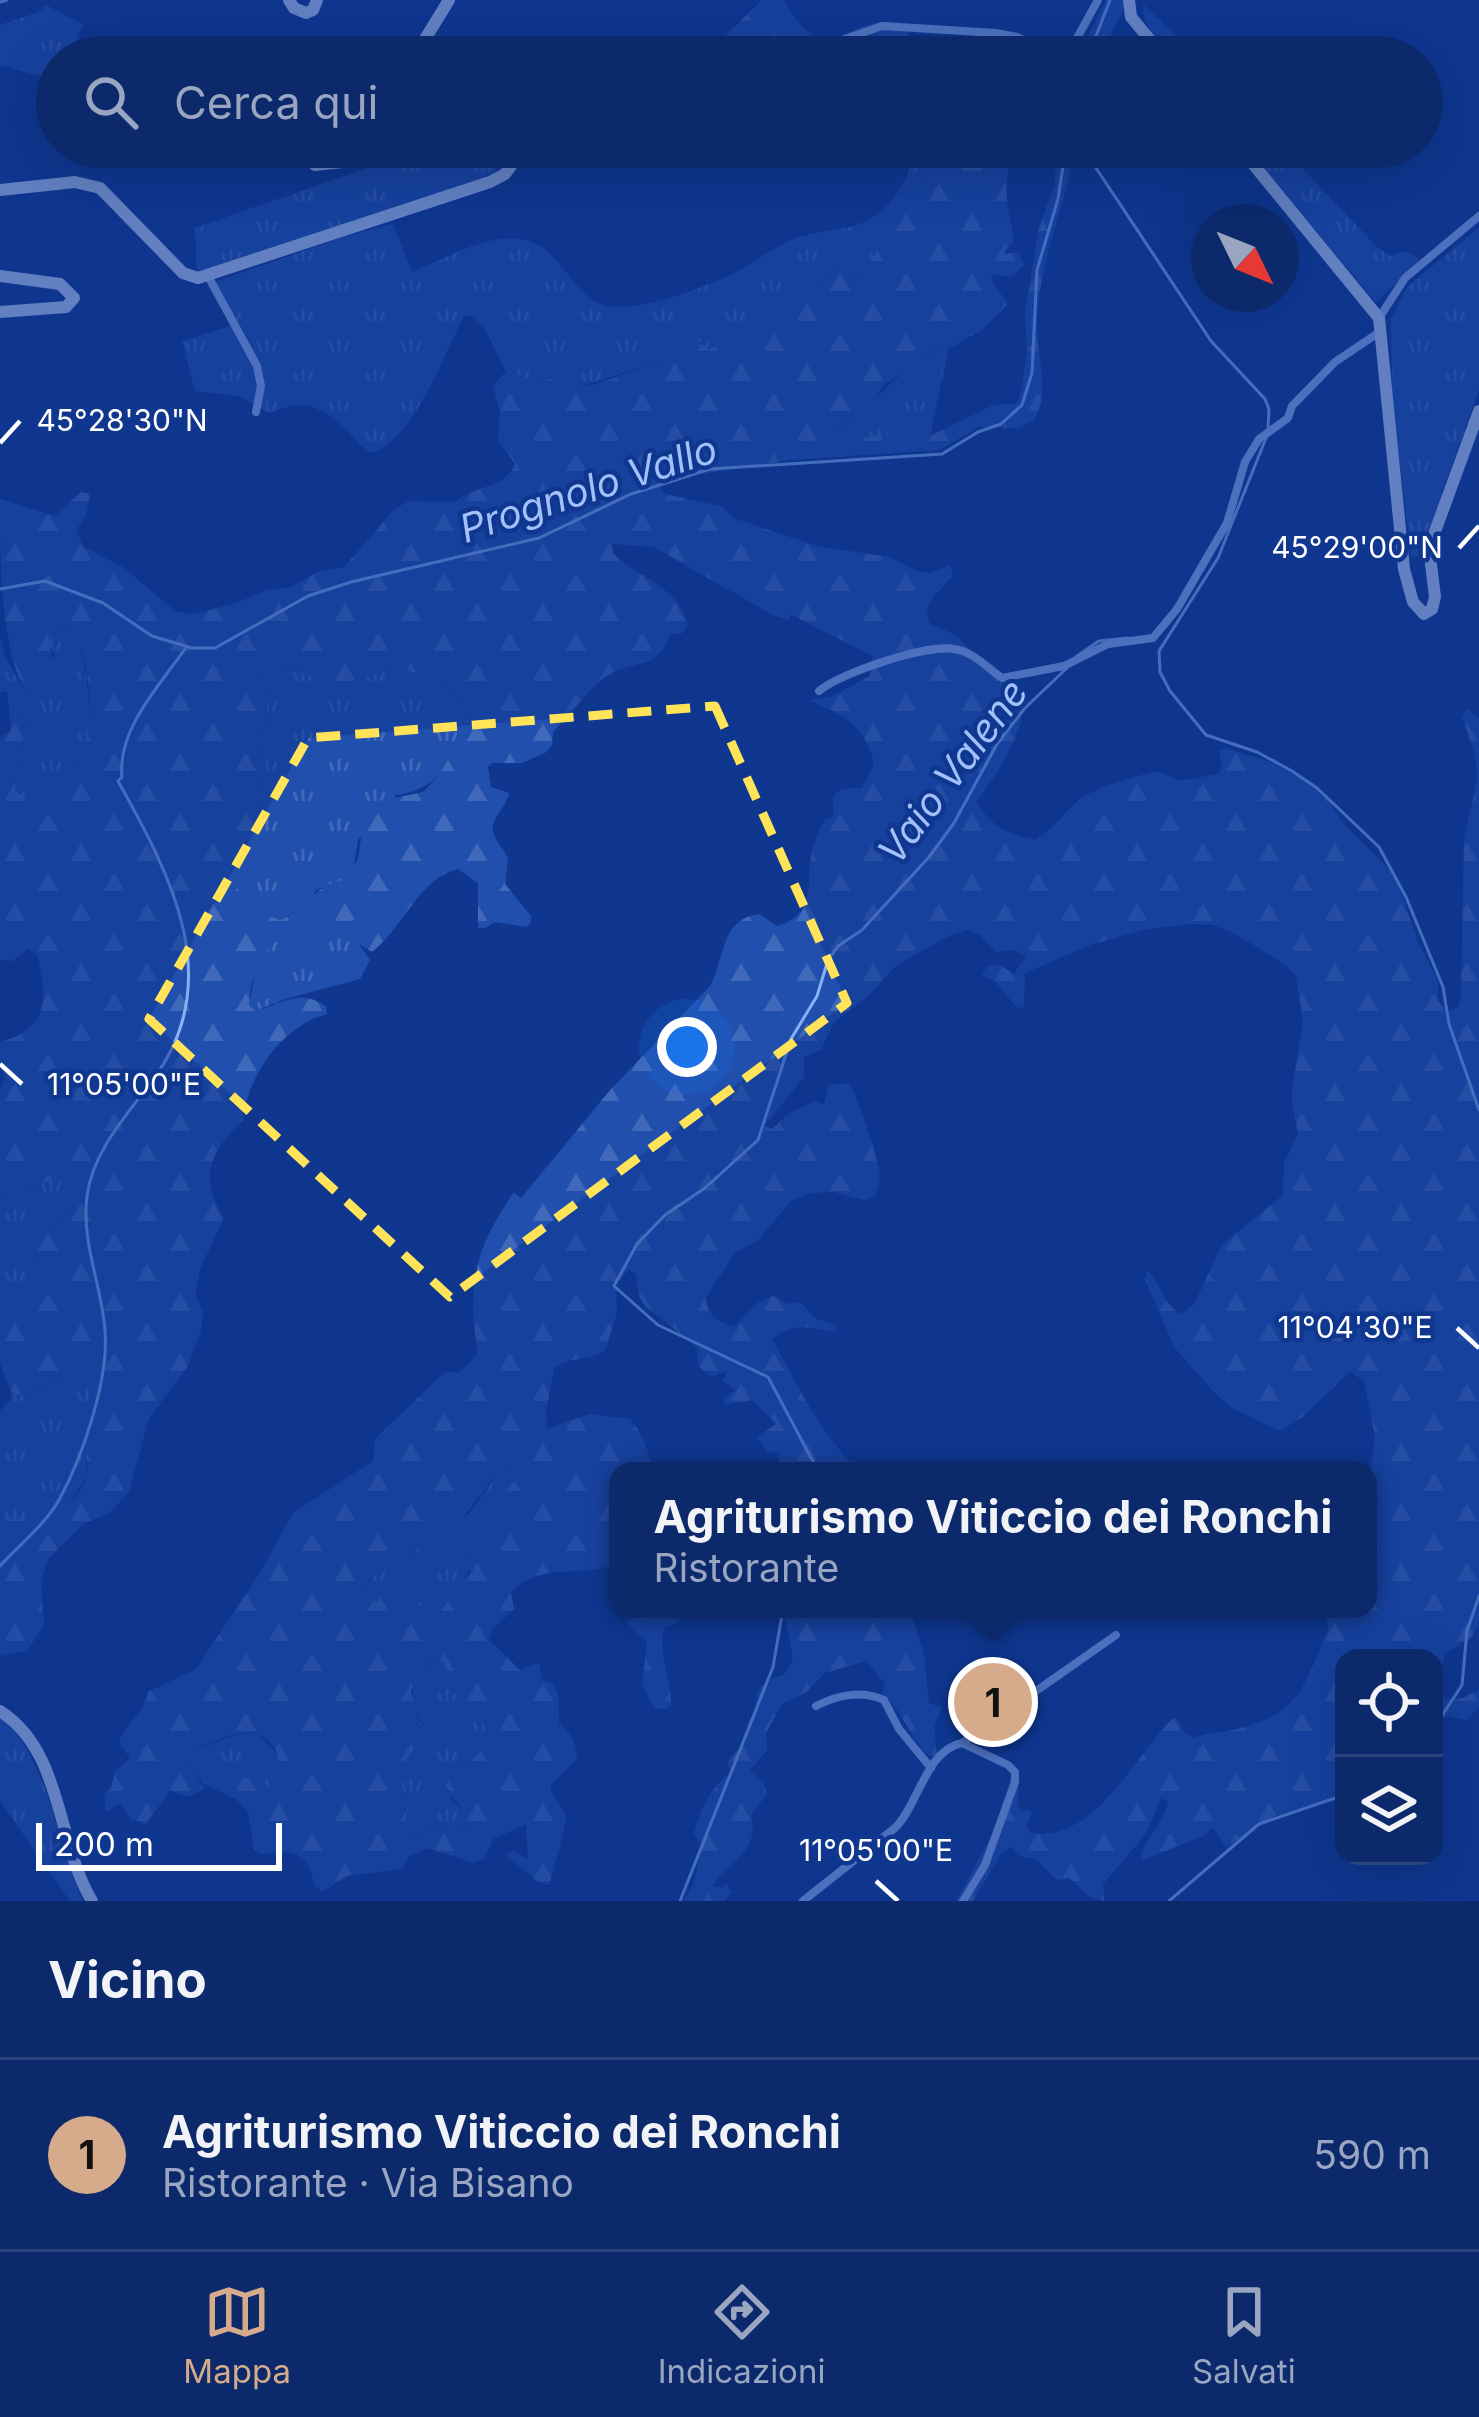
<!DOCTYPE html>
<html lang="it">
<head>
<meta charset="utf-8">
<style>
	:root { --surface:#0b296b; --page:#193573; --text:#f1f3f6; --muted:#9aa6c1; --line:#2b457e; --accent:#d6ab8b }
	body { margin:0; font-family:Inter,sans-serif; background:var(--page); color:var(--text) }
	.controls { position:absolute; right:36px; bottom:36px; display:grid; overflow:hidden; border-radius:24px; box-shadow:0 12px 48px #0002 }
	.controls button { width:108px; height:108px; display:grid; place-items:center; padding:0; border:0; border-bottom:3px solid var(--line); background:var(--surface); color:var(--text); font:60px sans-serif }
	.compass { position:absolute; left:1191px; top:204px; width:108px; height:108px; border-radius:50%; background:var(--surface); box-shadow:0 12px 48px #0002; rotate:133deg }
	.scale { position:absolute; left:36px; bottom:30px; width:246px; box-sizing:border-box; padding-left:12px; border:6px solid #fff; border-top:0; font-size:33px; line-height:42px; white-space:nowrap; color:#fff; -webkit-text-stroke:9px #0f378f; paint-order:stroke }
	.you { position:absolute; left:687px; top:1047px; width:42px; height:42px; margin:-30px; border:9px solid #fff; border-radius:50%; background:#1a73e8; box-shadow:0 0 0 18px #1a73e833 }
	.badge { display:grid; place-items:center; width:78px; height:78px; border-radius:50%; background:var(--accent); color:#111; font-size:39px; font-weight:700 }
	.pin { position:absolute; translate:-50% -50%; border:6px solid #fff; box-shadow:0 3px 12px #0006 }
	.popup { position:absolute; left:609px; top:1462px; width:768px; height:156px; box-sizing:border-box; display:grid; place-content:center; border-radius:24px; background:var(--surface); filter:drop-shadow(0 3px 9px #0005); font-size:39px; white-space:nowrap; color:var(--muted) }
	.popup b { font-size:45px; color:var(--text) }
	.popup::after { content:''; position:absolute; left:50%; top:100%; margin-left:-24px; border:24px solid transparent; border-top-color:var(--surface) }
	.list { margin:0; padding:0; list-style:none }
	h2 { display:flex; justify-content:space-between; align-items:center; height:156px; margin:0; padding:0 48px; font-size:51px }
	h2 small { font-size:39px; font-weight:400; color:var(--muted) }
	.list li { display:grid; grid-template-columns:78px 1fr auto; gap:36px; align-items:center; box-sizing:border-box; height:192px; padding:0 48px; border-top:3px solid var(--line) }
	.list b { display:block; font-size:45px; white-space:nowrap }
	.list p { margin:0; font-size:39px; white-space:nowrap; color:var(--muted) }
	.list em { font-size:39px; font-style:normal; color:var(--muted) }
	.icon { flex:none; width:66px; height:66px; fill:none; stroke:currentColor; stroke-width:2; stroke-linecap:round; stroke-linejoin:round }
	.map { position:relative; flex:none; width:1479px; height:1901px; overflow:hidden }
	.search { position:absolute; background:var(--surface); box-shadow:0 12px 48px #0002; left:36px; right:36px; top:36px; height:132px; display:flex; align-items:center; gap:30px; box-sizing:border-box; padding:0 42px; border-radius:66px; color:var(--muted); font-size:45px }
	.sheet { height:348px; background:var(--surface) }
	nav { display:flex; justify-content:space-around; align-items:center; box-sizing:border-box; height:168px; border-top:3px solid var(--line); background:var(--surface); font-size:33px; color:var(--muted) }
	nav a { display:grid; justify-items:center; gap:6px }
	nav .on { color:var(--accent) }
	.map>svg:first-child { display:block }
	.grass { fill:url(#grass-tufts) }
	.forest { fill:url(#forest-firs); fill-rule:evenodd }
	.lines { fill:none; stroke-linecap:round; stroke-linejoin:round }
	.stream { stroke:#88aff7; stroke-width:3 }
	.street { stroke:#97b6f3; stroke-width:8 }
	.secondary { stroke:#c6d8fd; stroke-width:12 }
	.marked { fill:none; stroke:#ffe359; stroke-width:9; stroke-dasharray:24 15; stroke-linejoin:round }
	.ticks { fill:none; stroke:#fff; stroke-width:4.5 }
	.labels { text-anchor:middle; dominant-baseline:central; stroke-width:9; stroke-linejoin:round; paint-order:stroke }
	.water-label { font-size:39px; font-style:italic; fill:#a3c0fa; stroke:#0f378f }
	.ticks-label { font-size:30px; text-anchor:middle; fill:#fff; stroke:#0f378f; stroke-width:9; stroke-linejoin:round; paint-order:stroke }
</style>
</head>
<body>
<div class="map">
<svg width="1479" height="1901" viewBox="0 0 1479 1901">
	<defs>
		<pattern id="grass-tufts" width="24" height="20" patternUnits="userSpaceOnUse" patternTransform="scale(3)"><rect width="24" height="20" fill="#204fae"/><path d="M3 7l-1-3M5 7V3M7 7l1-3M15 17l-1-3M17 17v-4M19 17l1-3" fill="none" stroke="#4169ba"/></pattern>
		<pattern id="forest-firs" width="22" height="20" patternUnits="userSpaceOnUse" patternTransform="scale(3)"><rect width="22" height="20" fill="#204fae"/><path d="M5 1l3.5 6h-7zM16 11l3.5 6h-7z" fill="#4169ba"/></pattern>
	</defs>
	<rect width="100%" height="100%" fill="#0f378f"/>
	<path class="grass" d="M1143,4L1198,57H1169C1155,39 1143,27 1143,4Z
		M46,5L84,25L77,35L84,48L82,57H57V81L0,65V25L39,12Z
		M916,147H929L918,164L922,185L856,282L852,284L851,276L835,268L816,288L748,332L714,350L687,345L661,361L579,387L575,384L525,380L506,371L485,329L470,315L464,316C446,350 412,444 370,453C348,435 330,404 297,405C287,405 279,411 269,413L240,396L195,391L182,341L237,324L209,284L343,237L393,224L412,272C445,259 488,232 525,240C566,248 571,307 618,307C649,308 705,287 732,274C755,263 773,247 796,238C821,229 854,232 875,216C899,199 909,175 916,147Z
		M1245,147H1289L1295,161L1379,249L1391,256L1405,251L1420,260L1376,302Z
		M497,154L503,155L505,164L482,179L197,272L195,228L371,167Z
		M1479,228V390L1442,492L1425,556L1411,557L1392,396L1391,319L1407,287Z
		M949,347L930,436L894,435L809,446L807,443C820,433 836,430 849,421C883,396 906,359 949,347Z
		M59,625L76,634C94,686 103,786 32,802L15,792L17,756L28,726L18,710H9L7,691L0,692V637L5,657L27,695H44L55,656L47,640L49,631Z
		M267,664C289,664 301,674 321,679C339,684 360,679 376,673C403,662 444,681 463,700L468,726C451,762 438,790 396,795L358,840L353,871L345,880L316,890L309,903L280,920L244,906L230,871L248,838L264,794L262,742L269,691L261,675Z
		M344,920H353L362,927L359,944L370,960L360,979L285,999L255,1011L249,1005L256,970L271,942Z
		M49,1181H77V1203L37,1241C33,1289 31,1273 0,1300V1198Z
		M65,1377H89L94,1403L84,1443L87,1476L66,1509L27,1521L0,1518V1411L11,1399V1392L26,1397Z
		M520,1460L527,1468L503,1494L468,1557L472,1563L457,1593L440,1612C420,1614 410,1592 386,1590L377,1602L368,1598L365,1586L387,1562L412,1554L430,1535L469,1514L498,1473Z
		M434,1660L443,1661L448,1670L446,1683C461,1705 486,1712 489,1743L479,1755L461,1767L451,1799L467,1814L470,1824L465,1829L408,1833L403,1823L409,1806L397,1772L421,1721C409,1698 408,1675 434,1660Z
		M0,1718C48,1754 57,1847 83,1901H70L0,1801Z
		M253,1733C276,1745 288,1763 270,1788L245,1778L234,1787L237,1800L203,1783L188,1766L195,1750L233,1736Z"/>
	<path class="forest" d="M762,0H783C834,84 842,5 907,26V35L934,53L965,52L971,57H804L809,51L764,39L728,50L722,41L724,37Z
		M1106,0H1124L1125,5L1101,57H1078Z
		M929,147H1020C997,170 1009,211 1014,240L1003,254L1019,252L1024,265L1013,276L993,275L991,280L1008,304L983,329L954,346L934,351L884,385L866,411L807,444L894,434L930,436L994,405L1015,404L1020,398L1027,353L1025,312L1033,265L1039,228L1055,184L1056,147H1075C1065,208 1037,265 1037,329C1037,359 1051,392 1034,420L1019,428L979,427L939,450L789,460L678,478L662,483L661,488L666,494L720,506L736,519L817,546L889,557L917,571L930,573L950,565L953,575C941,591 920,602 930,624L956,635L981,663L1015,681L1023,692C1022,699 1023,706 1022,713C1021,737 992,782 977,801C988,826 1010,834 1036,840C1057,826 1066,809 1085,796C1096,788 1143,774 1158,771L1179,781L1219,774L1222,767L1219,751L1225,748L1270,762L1314,785L1325,794L1342,822L1395,875L1419,944L1438,981V1001L1448,1011L1458,1007L1461,998L1464,838L1478,777L1473,748L1462,717L1467,709L1479,719V1624L1471,1638L1445,1653L1434,1692V1658H1344V1796L1338,1800L1273,1817L1226,1847L1213,1827L1203,1836L1141,1861C1142,1838 1165,1824 1168,1801L1161,1798L1146,1834L1103,1884L1104,1901L1087,1895L1069,1878L1057,1880L1035,1858H1024L1011,1847L1002,1852L973,1901H956L995,1830L1011,1776L1019,1771L1018,1804L1020,1809L1032,1811L1027,1825L1030,1833C1095,1844 1135,1755 1173,1718H1177L1184,1732L1194,1738C1207,1732 1218,1733 1232,1730C1302,1714 1302,1689 1328,1630L1327,1621L1315,1609H1368V1485L1375,1437L1364,1381L1350,1371L1304,1416L1280,1431L1232,1408L1216,1394L1174,1347L1145,1279L1147,1270C1161,1284 1164,1307 1182,1314L1195,1303L1221,1246L1283,1195L1284,1163L1298,1134L1291,1096L1303,1021L1296,976L1288,967L1236,934L1213,925L1192,924L1147,929L1093,944L1025,973L1024,1006L1018,1009L994,980L982,976L987,966L1000,965L1014,974L1026,957L1016,950L996,952L979,934L968,930L949,936L897,965L867,997L833,1023L821,1050L804,1057V1077L764,1126L772,1129L788,1114L815,1101L824,1105L829,1085L849,1083C858,1099 879,1159 880,1176C880,1183 877,1189 875,1196L864,1200L834,1192L811,1193L792,1200L758,1240L735,1253L706,1297C706,1314 718,1322 734,1327L759,1302L773,1296L788,1304L800,1302L815,1318L836,1326V1332C810,1329 793,1320 772,1340C799,1385 819,1434 859,1470L877,1471H781L777,1453L768,1452L757,1437L776,1424L753,1400L724,1405V1399L735,1390L723,1381L727,1371L711,1377L698,1366L697,1347L645,1306L639,1297L636,1274L629,1269L616,1284L617,1313L605,1351C589,1361 568,1356 554,1369L546,1412L547,1429L590,1414L630,1419C643,1433 648,1453 654,1471H618V1562C582,1580 543,1560 511,1592L514,1609L492,1630L489,1640L520,1670L539,1663L543,1680L553,1684L558,1693L559,1723C572,1736 575,1739 577,1758L550,1786C551,1799 565,1807 566,1819C566,1824 552,1878 549,1885L539,1883L505,1854L513,1851L528,1859L526,1824L493,1839L485,1858L474,1863L428,1848L409,1856L402,1869L347,1876L322,1892L314,1885C310,1852 292,1850 261,1854L254,1849L248,1812L237,1800L233,1778L239,1775L270,1787C285,1768 280,1738 253,1734C234,1730 211,1743 195,1750L188,1766L205,1788C189,1796 187,1800 171,1790L144,1826L140,1821L131,1820L121,1803L106,1812L104,1795L111,1788L115,1772L130,1758L119,1742C126,1722 145,1713 148,1692L196,1669L260,1573L293,1513L373,1461L375,1439L445,1372L459,1373L477,1355C478,1344 475,1337 474,1326C470,1267 482,1240 514,1192L521,1198L611,1089L710,986C726,956 720,920 759,914L777,926C817,915 806,885 811,855C814,843 819,830 825,819L833,817V796L841,789L862,788L874,764C868,728 840,712 808,700L833,696L870,676L873,656L790,614V620L773,615L654,547L613,544V553C637,578 679,586 688,625L683,633L671,634L662,651L650,661L617,670L598,682L553,732L552,745L545,753L522,763H492L488,767L491,787L509,793C507,807 490,818 493,832C494,840 505,850 508,859L505,884L531,916V923L527,927L494,922L486,928H478V883L458,869C418,879 404,927 372,952L359,944L362,927L353,920L271,942L251,986L249,1005L255,1011C283,1004 298,988 326,1006L327,1014C282,1026 247,1076 243,1121C209,1151 199,1178 224,1218L200,1269L195,1295L203,1312L201,1330L188,1366L149,1418L129,1492L109,1513L83,1524L48,1559L41,1582L44,1625L27,1651L0,1656V1518C35,1522 72,1516 86,1479C90,1468 84,1453 85,1441C87,1417 95,1402 89,1377H64L26,1397L11,1392L0,1363V1300C31,1273 33,1289 37,1241L77,1203L76,1181H49L0,1198V1091L5,1078L0,1065V1042C49,1029 48,998 37,954L28,949L12,961L0,960V737L11,730L9,710H18L28,726L17,756L15,791L32,802C49,798 68,783 77,767C94,738 97,634 59,625L49,631C46,650 60,666 58,687L43,695H27C0,646 0,561 0,499L55,516L81,492L90,494L86,515L77,529L82,546L124,568L176,612L193,614L237,603L266,590L290,588L317,572L344,567L394,510L408,501L456,502C477,483 502,492 515,464L498,440L500,413L493,386L506,371L539,382L571,375L579,387L590,386L661,361L690,342H700L708,349L721,346L816,288L841,263L851,273L850,282H856L922,185L918,164ZM267,664C293,664 308,678 330,682C350,686 359,679 375,673C403,662 444,681 463,700L468,726L439,775L423,792L379,801L364,819L358,859L345,880C316,882 307,909 280,920L245,906L230,871L248,838L264,794L262,742L269,690L261,675ZM520,1460L526,1468L503,1494L469,1548L470,1572L440,1612C421,1614 410,1592 386,1589L377,1602L368,1598L365,1586C384,1559 393,1568 414,1551C429,1540 431,1535 450,1533L498,1473ZM434,1660L443,1661L447,1670L446,1683C460,1705 486,1712 489,1743C476,1760 457,1767 446,1785C452,1800 466,1808 469,1824L466,1829L409,1833L404,1823L409,1806L397,1772L423,1736L411,1691L426,1664Z
		M637,1609H689L679,1622L664,1628C657,1653 672,1680 671,1705L665,1709L654,1708L642,1685L647,1642L626,1623Z
		M784,1609H910L924,1655L929,1703L942,1708L934,1725L937,1756H929C909,1736 902,1710 882,1693L885,1684L866,1661L825,1673L806,1692L782,1704L766,1733L767,1750L750,1770L764,1783L767,1794L751,1815C760,1850 731,1861 712,1886L722,1888L727,1883L732,1892L724,1901H681C700,1884 696,1863 701,1844L694,1833C701,1808 710,1788 731,1772L727,1762L746,1741L749,1721L757,1711C754,1687 764,1680 784,1675L793,1659Z
		M1479,1689V1707L1466,1720L1448,1716L1440,1719L1434,1740V1700L1463,1698Z"/>
	<g class="lines">
		<path class="stream" d="M0,2L7,0
			M1088,57L1110,0
			M1082,147L1211,341L1265,399L1269,409L1268,429
			M1266,438L1218,558L1159,651L1160,672L1170,691L1206,735L1257,752L1292,771L1317,788L1379,847L1406,897L1443,987L1449,1024L1479,1110
			M0,589L45,581L103,603L152,636L192,648H215L308,596L351,582L539,538L631,494L710,469L942,454L978,432L1001,424L1022,405L1032,373L1037,270L1058,199L1066,147
			M1077,656L1099,641L1128,638
			M818,1471L768,1377L658,1325L614,1286L637,1244L665,1215L705,1188L758,1140L791,1039L817,996L828,960L838,946L862,930L929,857L954,823L997,744L1025,708L1067,668
			M0,1566C19,1545 47,1523 60,1498C83,1456 109,1379 105,1331C102,1285 81,1244 87,1196C93,1150 128,1114 154,1078C227,980 170,874 118,781L122,777C117,730 159,686 185,649
			M1434,1728L1462,1685L1467,1631L1479,1596
			M680,1901L773,1667L783,1609
			M1169,1901L1259,1824L1344,1795"/>
		<path class="street" d="M793,57L882,26L996,33L1017,37L1044,49H1071L1098,0
			M208,276L257,366L261,386L256,412
			M1379,318L1405,278L1479,216
			M819,691C840,673 927,644 954,649C974,652 986,667 1002,678L1064,666L1108,644L1153,638L1177,609L1227,523L1245,462L1259,439L1288,418L1292,406L1335,362L1381,331
			M816,1706C838,1695 860,1690 884,1700L899,1729L931,1768
			M962,1743L1116,1635
			M803,1901L895,1828C919,1804 926,1750 962,1743L1008,1765L1015,1772V1782L985,1865L963,1901"/>
		<path class="secondary" d="M289,0L294,8L306,13L313,10L317,0
			M1129,0L1131,17L1164,57
			M414,57L449,0
			M310,147L308,158L315,165L479,147
			M1239,147L1379,318L1404,569L1413,602L1424,614L1432,609L1435,597L1429,548L1479,411
			M0,190L75,182L100,188L183,273L198,278L490,182L505,174L514,162L504,147
			M0,276L60,284L74,298L66,307L0,312
			M0,1711C63,1751 56,1841 92,1901"/>
	</g>
	<path d="M0 0H1479V1901H0ZM715,706L847,1003L450,1297L149,1019L308,738Z" fill="#0f378f" fill-opacity=".55" fill-rule="evenodd"/>
	<path class="marked" d="M715,706L847,1003L450,1297L149,1019L308,738Z"/>
	<path class="ticks" d="M0,443L20,421M1459,548L1479,526M0,1064L22,1084M1457,1328L1479,1348M876,1881L898,1901"/>
	<g class="labels">
		<g class="water-label">
			<text transform="translate(588 488) rotate(-18)">Prognolo Vallo</text>
			<text transform="translate(952 771) rotate(-53)">Vaio Valene</text>
		</g>
	</g>
	<g class="ticks-label">
		<text x="122" y="431">45°28'30"N</text>
		<text x="1357" y="558">45°29'00"N</text>
		<text x="124" y="1095">11°05'00"E</text>
		<text x="1355" y="1338">11°04'30"E</text>
		<text x="876" y="1861">11°05'00"E</text>
	</g>
</svg>
<div class="controls">
<button><svg class="icon" aria-label="locate" viewBox="0 0 24 24"><circle cx="12" cy="12" r="6"/><path d="M12 2v4M12 18v4M2 12h4M18 12h4"/></svg></button>
<button><svg class="icon" aria-label="layers" viewBox="0 0 24 24"><path d="M12 4l9 5-9 5-9-5zM3 14l9 5 9-5"/></svg></button>
</div>
<svg class="compass" viewBox="-18 -18 36 36"><path d="M0-13l5 13h-10z" fill="#e53935"/><path d="M0 13l5-13h-10z" fill="#9aa6c1"/></svg>
<div class="scale">200 m</div>
<div class="you"></div>
<div class="pin badge" style="left:993px;top:1702px">1</div>
<div class="popup"><b>Agriturismo Viticcio dei Ronchi</b>Ristorante</div>
<div class="search"><svg class="icon" aria-label="search" viewBox="0 0 24 24"><circle cx="10" cy="10" r="6"/><path d="M15 15l6 6"/></svg>Cerca qui</div>
</div>
<section class="sheet">
<h2>Vicino<small></small></h2>
<ul class="list">
<li><span class="badge">1</span><div><b>Agriturismo Viticcio dei Ronchi</b><p>Ristorante · Via Bisano</p></div><em>590 m</em></li>
</ul>
</section>
<nav>
<a class="on"><svg class="icon" aria-label="map" viewBox="0 0 24 24"><path d="M3 6l6-2 6 2 6-2v14l-6 2-6-2-6 2zM9 4v14M15 6v14"/></svg>Mappa</a>
<a><svg class="icon" aria-label="directions" viewBox="0 0 24 24"><path d="M12 3l9 9-9 9-9-9zM9 14v-3h6M13 9l2 2-2 2"/></svg>Indicazioni</a>
<a><svg class="icon" aria-label="saved" viewBox="0 0 24 24"><path d="M7 4h10v16l-5-4-5 4z"/></svg>Salvati</a>
</nav>
</body>
</html>
